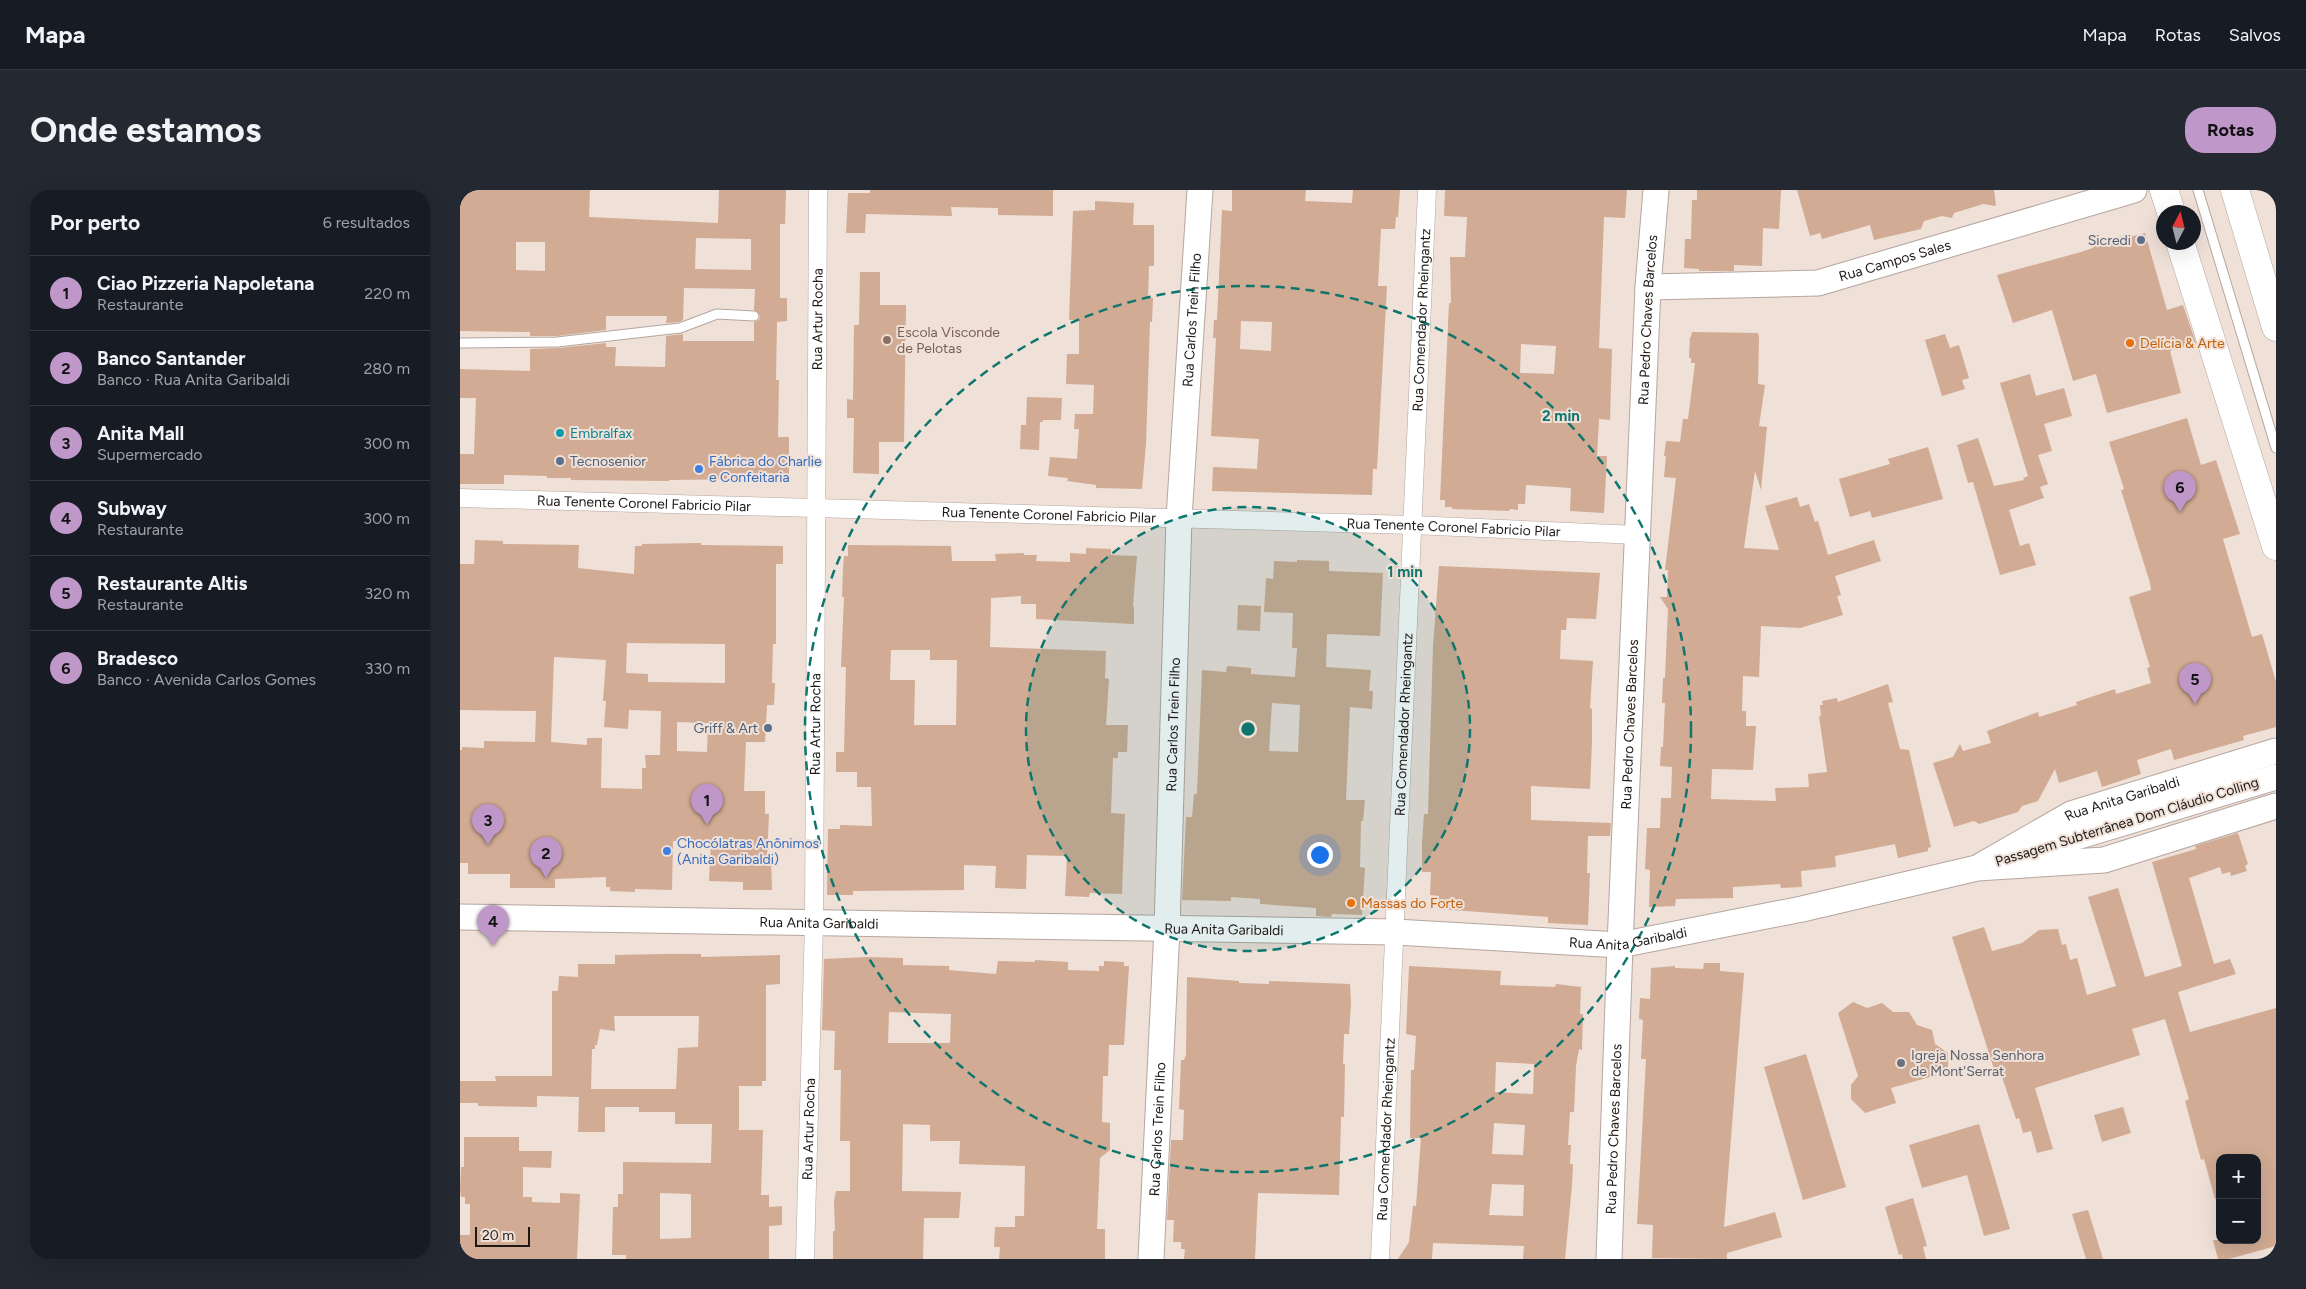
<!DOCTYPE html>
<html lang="pt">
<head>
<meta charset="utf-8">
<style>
	:root { --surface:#171b24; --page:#242831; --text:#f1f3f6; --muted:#9ea1a6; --line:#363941; --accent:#c097c9 }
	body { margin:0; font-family:Figtree,sans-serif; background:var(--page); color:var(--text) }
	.controls { position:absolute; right:15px; bottom:15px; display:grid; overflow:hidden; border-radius:10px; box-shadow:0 5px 20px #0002 }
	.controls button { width:45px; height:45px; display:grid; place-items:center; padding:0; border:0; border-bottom:1px solid var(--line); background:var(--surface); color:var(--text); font:25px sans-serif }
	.compass { position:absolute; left:1696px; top:15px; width:45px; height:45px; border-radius:50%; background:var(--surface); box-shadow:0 5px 20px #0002; rotate:7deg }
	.scale { position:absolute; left:15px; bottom:12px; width:55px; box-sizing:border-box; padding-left:5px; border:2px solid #1e1916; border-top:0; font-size:14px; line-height:18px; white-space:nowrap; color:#1e1916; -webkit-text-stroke:4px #efe0d8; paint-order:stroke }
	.you { position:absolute; left:859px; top:664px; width:18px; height:18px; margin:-12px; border:4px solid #fff; border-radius:50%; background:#1a73e8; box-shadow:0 0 0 8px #1a73e833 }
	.badge { display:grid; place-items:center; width:32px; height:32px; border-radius:50%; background:var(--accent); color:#111; font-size:16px; font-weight:700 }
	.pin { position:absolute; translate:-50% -41px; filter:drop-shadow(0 1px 2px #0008) }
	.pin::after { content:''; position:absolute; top:26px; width:18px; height:15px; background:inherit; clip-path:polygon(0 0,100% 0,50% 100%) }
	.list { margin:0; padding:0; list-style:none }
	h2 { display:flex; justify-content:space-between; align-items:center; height:65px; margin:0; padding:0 20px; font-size:21px }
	h2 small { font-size:16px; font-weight:400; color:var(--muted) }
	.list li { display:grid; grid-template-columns:32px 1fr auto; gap:15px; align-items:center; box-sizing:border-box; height:75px; padding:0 20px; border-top:1px solid var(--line) }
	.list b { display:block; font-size:19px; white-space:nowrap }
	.list p { margin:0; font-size:16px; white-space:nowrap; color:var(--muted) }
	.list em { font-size:16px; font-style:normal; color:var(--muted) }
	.map { position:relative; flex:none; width:1816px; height:1069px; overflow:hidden; border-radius:20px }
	header { display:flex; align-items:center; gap:30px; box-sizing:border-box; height:70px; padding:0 25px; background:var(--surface); border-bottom:1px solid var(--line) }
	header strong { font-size:24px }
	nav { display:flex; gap:28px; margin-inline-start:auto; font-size:18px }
	.intro { display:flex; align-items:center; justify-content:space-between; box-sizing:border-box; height:120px; padding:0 30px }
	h1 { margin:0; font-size:35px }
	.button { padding:12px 22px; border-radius:20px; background:var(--accent); color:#111; font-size:18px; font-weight:700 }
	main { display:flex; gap:30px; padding:0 30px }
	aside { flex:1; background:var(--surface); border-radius:20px; box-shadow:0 5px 20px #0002 }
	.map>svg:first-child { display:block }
	.building { fill:#d1ab93; fill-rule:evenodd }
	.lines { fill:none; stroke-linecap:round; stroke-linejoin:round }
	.lane-casing { stroke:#b5a69f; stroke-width:11 }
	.street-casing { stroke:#b5a69f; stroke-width:19 }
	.secondary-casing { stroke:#b5a69f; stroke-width:27 }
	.primary-casing { stroke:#b5a69f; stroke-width:29 }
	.lane { stroke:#fff; stroke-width:9 }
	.street { stroke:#fff; stroke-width:18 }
	.secondary { stroke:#fff; stroke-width:25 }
	.primary { stroke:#fff; stroke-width:28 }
	.ring { fill:none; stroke:#0f766e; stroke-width:2.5; stroke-dasharray:9 6 }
	.service-dot { fill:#5c6f8a; stroke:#efe0d8; stroke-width:2 }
	.education-dot { fill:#8d6e63; stroke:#efe0d8; stroke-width:2 }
	.food-dot { fill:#e8710a; stroke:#efe0d8; stroke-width:2 }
	.culture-dot { fill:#0f9aa8; stroke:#efe0d8; stroke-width:2 }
	.shop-dot { fill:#3f7fe0; stroke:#efe0d8; stroke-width:2 }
	.worship-dot { fill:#6b7280; stroke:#efe0d8; stroke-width:2 }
	.labels { text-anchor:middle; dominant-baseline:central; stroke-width:4; stroke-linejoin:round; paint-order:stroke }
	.service-label { font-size:14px; fill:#4e5e75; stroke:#efe0d8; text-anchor:end }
	.street-label { font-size:14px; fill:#1e1916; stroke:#efe0d8 }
	.education-label { font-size:14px; fill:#785e54; stroke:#efe0d8; text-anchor:start }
	.food-label { font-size:14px; fill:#c56008; stroke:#efe0d8; text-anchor:start }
	.culture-label { font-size:14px; fill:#0d838f; stroke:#efe0d8; text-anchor:start }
	.shop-label { font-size:14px; fill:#366cbe; stroke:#efe0d8; text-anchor:start }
	.worship-label { font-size:14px; fill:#5b616d; stroke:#efe0d8; text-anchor:start }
	.centre { fill:#0f766e; stroke:#efe0d8; stroke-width:2.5 }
	.ring-label { font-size:15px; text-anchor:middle; font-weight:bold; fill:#0f766e; stroke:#efe0d8; stroke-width:4; stroke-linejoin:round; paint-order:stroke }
</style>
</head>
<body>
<header>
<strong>Mapa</strong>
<nav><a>Mapa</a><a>Rotas</a><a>Salvos</a></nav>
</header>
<div class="intro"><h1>Onde estamos</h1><a class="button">Rotas</a></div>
<main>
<aside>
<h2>Por perto<small>6 resultados</small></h2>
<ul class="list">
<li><span class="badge">1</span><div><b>Ciao Pizzeria Napoletana</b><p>Restaurante</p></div><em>220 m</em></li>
<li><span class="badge">2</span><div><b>Banco Santander</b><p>Banco · Rua Anita Garibaldi</p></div><em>280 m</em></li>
<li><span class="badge">3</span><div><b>Anita Mall</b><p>Supermercado</p></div><em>300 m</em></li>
<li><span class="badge">4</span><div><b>Subway</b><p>Restaurante</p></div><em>300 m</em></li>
<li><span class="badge">5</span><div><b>Restaurante Altis</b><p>Restaurante</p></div><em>320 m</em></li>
<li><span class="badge">6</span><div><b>Bradesco</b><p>Banco · Avenida Carlos Gomes</p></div><em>330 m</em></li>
</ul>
</aside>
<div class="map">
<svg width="1816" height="1069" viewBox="0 0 1816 1069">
	<rect width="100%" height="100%" fill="#efe0d8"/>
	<path class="building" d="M0,0H130L129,27L258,33L259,0H326L325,34H320V108H327V131L317,132L316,190H319L318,247H329V289H311V293H293V289L209,290V291L111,290V288H87V286L44,285V294H0V264H14L16,208H0V179L70,181V159L98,158L146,153V157H156L155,176L205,177L206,146L223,144V151H294V132L299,130L300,126L294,120L295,99L224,98L223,130L219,132L206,133L207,126H146V140L97,146H70V142L0,141ZM236,48L291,49V80L235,79ZM56,52H85V81L56,80Z
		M410,0H593V26L538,25V18L491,17L492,26L406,24L405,43H386L388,3H410Z
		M772,0H846L845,11L892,13L893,0H940L938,27H936L935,39H921L918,96H927L917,279H913L912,305L752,301L753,277L797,279L799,249L751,246L756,148H753L754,130H757L762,20L772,21ZM781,131L812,132L811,161L780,159Z
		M985,0H1167L1165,28L1144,27L1139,158L1152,159L1150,230L1139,229L1137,266H1147L1144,323L1110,321L1111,298L1066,295L1065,314H1058V320L1050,319L1049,321L992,319V317H985V310H980L989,113H991L990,67H1005L1007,27L984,26ZM1061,154L1096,156L1094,184L1060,183Z
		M1237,0H1321L1319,39L1303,38L1302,76L1274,75V81H1239V79L1224,78L1225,49H1231L1232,10H1237Z
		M1337,0H1534L1536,16L1523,14L1494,23L1492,28L1482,26L1464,31L1461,39L1414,50L1410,35L1362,49L1360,43L1350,46Z
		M635,11L674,13L673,35H694V76H689L688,108H693L692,132H690L686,254L682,299L636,298V295L607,291L608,288L588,286L590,267L617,269L619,239H614L615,224H633L634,195L606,194L607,164H619V130H609L613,21L635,20Z
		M1685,43L1707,120L1723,115L1736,153L1710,161L1721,203L1647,223L1636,184L1613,191L1592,120L1553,133L1537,85L1621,62L1633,58L1635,54L1666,45L1670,47Z
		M400,82H420V115H446L444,252H419V284L393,283L394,228H387V209L393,210L394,135H399Z
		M1232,142L1298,143L1299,147L1298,194L1305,195L1299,236L1307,237L1301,300L1295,281L1284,358L1319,360L1305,316L1337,307L1340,317L1349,314L1355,332L1358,331L1368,365L1414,350L1421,371L1375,386L1381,405L1377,406L1383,425L1340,438L1301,436L1299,487L1283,486L1282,521H1286V536H1296L1293,580L1252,579L1251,609L1316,611L1315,598L1349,597L1348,584L1367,582L1359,526H1361L1360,515H1363L1362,511L1377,508L1378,512L1428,494L1433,512L1428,513L1440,559L1449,560L1471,657L1468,658V661L1438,668L1435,654L1375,666L1376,677L1341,681L1342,697L1321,698L1320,694L1273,697V708L1216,709L1215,716L1189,717L1190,680L1185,679L1187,638H1200L1201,608H1211L1212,577L1200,576L1201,557H1203L1205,513H1202L1203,488H1205L1208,419L1200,407H1207L1208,380H1205L1216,288L1204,287L1206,266H1204L1206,251L1220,252L1223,229H1228L1235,173H1231V168H1229L1230,147H1231Z
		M1485,144L1490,158L1499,155L1509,188L1502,190L1505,199L1482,206L1465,150Z
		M1570,184L1576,206L1604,198L1612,226L1584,234L1592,261L1578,265L1588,294L1580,297L1584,308L1549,320L1560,356L1569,353L1576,375L1540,385L1513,292L1508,293L1497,255L1518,248L1534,296L1564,290L1563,288L1568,286L1540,193Z
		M567,207L602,208L601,230H583V232H580L579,260L560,259L561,235H566Z
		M1727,228L1741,275L1756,270L1780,344L1763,349L1792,447L1802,444L1816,492V537L1783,546L1784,550L1714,570L1711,559L1677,570L1681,584L1642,597L1637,581L1599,593L1595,579L1578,611L1562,616L1558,622L1519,634L1514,631L1494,637L1473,573L1493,567L1500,554L1503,561L1531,553L1527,541L1578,522L1579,527L1617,515L1616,512L1655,499L1656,504L1691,493L1687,478L1690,477L1669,407L1691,400L1690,393L1661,300L1664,299L1649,252Z
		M1468,257L1483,309L1412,328L1410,321L1390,327L1379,289L1430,274L1428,269Z
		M15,350L43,351V354L119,355L118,378L174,384L175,356H182V354L241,353V355L323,356V374H316V454H313L312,493H315L314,515H307L305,552H286L284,601H305V624H309L307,669H311L312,700H283V692L249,691L251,652L213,651L212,700L175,699V702L150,701V697H146V687L95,689V698H50V684H8V673H0V560H2V557L24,558V551L75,552L76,521L0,520V374H14ZM167,453L265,454V493L188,492V484L166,483ZM94,467L146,470L143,511H146L144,537L168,539L169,520L201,521L200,565H185L186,578H182V599L141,598L142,548H127V555L91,552ZM217,532L248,533L247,562L217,561Z
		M388,355L491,356L492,371H536L535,364L564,363V365H577L576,371L610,372V363L626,364V358L651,359V365L677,366L673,416L674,417V434L576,429V414H561V406L531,408L530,457L646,461L645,488L649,489L646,535H668L667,562H658V568H653L651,623L665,624L662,704L630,703L629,707L605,706L607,666L567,665L566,699L535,698L536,676L504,675V700L393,701V705H367L368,639H380V635L412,636L411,597H397V582H376V562H384L386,477H381L384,407H382L383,378L384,366H388ZM431,460H470V470H497L496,535H454L455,490H430Z
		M837,370L869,371V381L923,383L920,446L867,444L866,477L911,480L909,501H913L912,519L890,517L886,610H905L903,631H901L900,677L905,678L902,725L872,724L871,727L856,726V718L800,714V709L771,707V711L722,710L726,627H732L734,604H737L742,480L766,482L767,476L791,478V484L835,487L837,458H832L833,423L804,422L806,388L813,389L814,371L837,372ZM812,513L840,515L838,562L809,561Z
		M979,376L1140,383L1136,429L1107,428L1106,440H1101L1100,469L1133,471L1130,518L1132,519V552L1130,599L1071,596V630L1151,633L1150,646H1128L1127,683H1130L1128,735L1088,733V727L979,719V706L970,705L971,682H962V653L964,624H968L973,456Z
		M778,415L801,416L800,441L777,440Z
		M1778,643L1788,674L1785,676L1787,681L1771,686L1770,682L1762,684L1760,677L1729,688L1754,774L1770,769L1776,784L1718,802L1730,842L1816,818V1056L1769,1069H1758L1753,1050H1797V968H1760V1009H1755L1744,969L1741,970L1725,911L1729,909L1705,829L1672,839L1680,865L1575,898L1593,959L1577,963L1571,941L1563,943L1559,928L1556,929L1539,878L1534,879L1492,747L1524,737L1532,761L1562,753L1579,740L1598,739L1602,755L1606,754L1610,770L1617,768L1627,805L1656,796L1628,707L1658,698L1685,787L1722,776L1692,672L1736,659L1735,656Z
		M203,764H241V767L320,765V794L306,795V891H302V896H279V940H303L301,1005H309V1017L322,1016V1035L309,1036V1069H166V1065H152L153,1017H158V1004H163V972L251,973L252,934H215V922H179V917H145V942H118L119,907L77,906V917L18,916V913H0V891H36L35,886H92V801H98L99,786L118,787V774H155V765ZM154,826H239L238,857L218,858L216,899H131L132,859H135V855H137L140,839L155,841ZM200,1003L231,1004V1048L200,1049Z
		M407,767L443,768V775L489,776V780L536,784L538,771L575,772V770L608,772V780L639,781V776H644V771L664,772V776H669L664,855H649L648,886H643L642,932L650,933V960L640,968L637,1039H645V1069H539L540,1057H534L535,1037H555V1026H564L565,976L499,974L500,951H470V935L443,934L442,1001L501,1002L499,1028H464L463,1069H373V1041H375L374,1011L376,1001H390V951H380L381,880H374L375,841L362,840L364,769ZM429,822L491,824L490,853H428Z
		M1244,773H1260V781L1284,783L1264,1037L1315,1022L1322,1047L1267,1063V1069L1192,1068L1193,1035L1177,1034L1186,869H1181L1183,830L1179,829L1180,808L1190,809L1191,778L1215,776V778L1243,779Z
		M949,776L1041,781L1040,795L1095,797L1096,794L1121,797L1120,824H1123L1122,860L1119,859L1116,876L1114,922H1110L1108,955H1111L1110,974H1113L1112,995L1105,1069H1063L1064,1056L973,1053L972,1069H938L949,1052L953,1016H956L961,948H950L951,880H954L956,846L946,844ZM1036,872L1074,874L1073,904L1035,902ZM1034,933L1065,935L1063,965L1032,964ZM1032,994L1064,995L1063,1026L1029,1025Z
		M727,787L779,791V793L809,794V791L890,794L891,813L889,844H884L883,874H885L884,927H881L879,1005L798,1003L795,1069H724L725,1059H721V1052H713L714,1030H707L711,950H723L724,920L719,919L721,870H724L726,865Z
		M1393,812L1407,818L1422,813L1433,822H1449L1457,835L1472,840L1475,854L1488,863V882L1431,898L1436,913L1405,923L1391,909V895L1398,886L1378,823Z
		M1346,864L1386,997L1343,1010L1304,877Z
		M1663,917L1671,943L1642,952L1634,925Z
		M1519,934L1550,1039L1524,1046L1507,985L1462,998L1449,955Z
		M4,947H59V961H92L91,978L63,977V1007H72V1012L100,1013V1003L120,1004L117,1069H0V1045H10V1014H5V1007H1L0,1000L1,977H4Z
		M1453,1008L1467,1056L1463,1057L1466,1069H1443L1442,1064L1439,1065L1425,1017Z
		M1628,1020L1643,1069H1626L1612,1024Z"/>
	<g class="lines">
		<g class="lane-casing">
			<path id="lane" d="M1738,0L1816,258
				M0,153L97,152L220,138L257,124L294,126"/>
		</g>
		<g class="street-casing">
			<g id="street">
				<path id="s1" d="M0,308L952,335L1177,345"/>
				<path id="s2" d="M345,1069L354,733L358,0"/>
				<path id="s3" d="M920,1069L967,0"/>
			</g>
		</g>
		<g class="secondary-casing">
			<g id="secondary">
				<path id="s4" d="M1188,97L1358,93L1674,0"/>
				<path d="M1560,664L1816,587"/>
				<path id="s5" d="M1522,675L1611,624L1816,561"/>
				<path id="s6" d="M0,727L935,742L1160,755L1342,719L1517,678L1644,670L1816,616"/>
				<path id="s7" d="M691,1069L707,738L719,328L740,0"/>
				<path id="s8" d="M1149,1069L1160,755L1188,97L1196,0"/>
			</g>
		</g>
		<g class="primary-casing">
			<path id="primary" d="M1704,0L1711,22
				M1775,0L1816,137
				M1720,52L1816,356"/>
		</g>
		<use href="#lane" class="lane"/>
		<use href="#street" class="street"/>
		<use href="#secondary" class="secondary"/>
		<use href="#primary" class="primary"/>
	</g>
	<circle cx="788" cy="539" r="222" fill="#0f766e" fill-opacity=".12"/>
	<g class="ring">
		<circle cx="788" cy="539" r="222"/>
		<circle cx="788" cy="539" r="443"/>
	</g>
	<g class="service-dot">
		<circle cx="1681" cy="50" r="5"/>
		<circle cx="100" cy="271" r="5"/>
		<circle cx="308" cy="538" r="5"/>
	</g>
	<circle class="education-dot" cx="427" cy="150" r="5"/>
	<g class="food-dot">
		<circle cx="1670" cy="153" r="5"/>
		<circle cx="891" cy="713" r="5"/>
	</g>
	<circle class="culture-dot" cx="100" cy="243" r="5"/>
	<g class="shop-dot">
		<circle cx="239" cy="279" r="5"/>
		<circle cx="207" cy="661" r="5"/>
	</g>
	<circle class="worship-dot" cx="1441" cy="873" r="5"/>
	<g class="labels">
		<g class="service-label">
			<text x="1671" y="50">Sicredi</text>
			<text x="110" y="271" text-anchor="start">Tecnosenior</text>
			<text x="298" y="538">Griff &amp; Art</text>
		</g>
		<g class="street-label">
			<text stroke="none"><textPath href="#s4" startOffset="250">Rua Campos Sales</textPath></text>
			<text stroke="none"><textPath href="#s2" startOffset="940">Rua Artur Rocha</textPath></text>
			<text stroke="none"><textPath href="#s7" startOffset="940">Rua Carlos Trein Filho</textPath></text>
			<text stroke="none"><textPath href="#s3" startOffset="940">Rua Comendador Rheingantz</textPath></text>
			<text stroke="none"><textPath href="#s8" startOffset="940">Rua Pedro Chaves Barcelos</textPath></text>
			<text stroke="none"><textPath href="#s1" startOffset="184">Rua Tenente Coronel Fabricio Pilar</textPath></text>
			<text stroke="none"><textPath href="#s1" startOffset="589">Rua Tenente Coronel Fabricio Pilar</textPath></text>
			<text stroke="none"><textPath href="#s1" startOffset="994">Rua Tenente Coronel Fabricio Pilar</textPath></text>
			<text stroke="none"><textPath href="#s7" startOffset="535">Rua Carlos Trein Filho</textPath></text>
			<text stroke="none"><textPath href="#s3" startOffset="535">Rua Comendador Rheingantz</textPath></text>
			<text stroke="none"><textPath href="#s8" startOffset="535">Rua Pedro Chaves Barcelos</textPath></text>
			<text stroke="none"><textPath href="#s2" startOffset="535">Rua Artur Rocha</textPath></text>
			<text stroke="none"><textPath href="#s5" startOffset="156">Rua Anita Garibaldi</textPath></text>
			<text transform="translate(1667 632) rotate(-17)">Passagem Subterrânea Dom Cláudio Colling</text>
			<text stroke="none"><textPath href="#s6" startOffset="359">Rua Anita Garibaldi</textPath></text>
			<text stroke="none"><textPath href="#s6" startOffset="764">Rua Anita Garibaldi</textPath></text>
			<text stroke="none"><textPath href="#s6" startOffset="1169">Rua Anita Garibaldi</textPath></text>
			<text stroke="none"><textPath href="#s2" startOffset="130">Rua Artur Rocha</textPath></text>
			<text stroke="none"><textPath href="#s7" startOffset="130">Rua Carlos Trein Filho</textPath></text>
			<text stroke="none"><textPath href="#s3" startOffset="130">Rua Comendador Rheingantz</textPath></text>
			<text stroke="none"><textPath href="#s8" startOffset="130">Rua Pedro Chaves Barcelos</textPath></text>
		</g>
		<g class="education-label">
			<text x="437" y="142">Escola Visconde<tspan x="437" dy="16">de Pelotas</tspan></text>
		</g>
		<g class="food-label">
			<text x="1680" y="153">Delícia &amp; Arte</text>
			<text x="901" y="713">Massas do Forte</text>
		</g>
		<g class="culture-label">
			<text x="110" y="243">Embralfax</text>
		</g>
		<g class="shop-label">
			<text x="249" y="271">Fábrica do Charlie<tspan x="249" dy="16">e Confeitaria</tspan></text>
			<text x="217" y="653">Chocólatras Anônimos<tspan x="217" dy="16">(Anita Garibaldi)</tspan></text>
		</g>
		<g class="worship-label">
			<text x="1451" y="865">Igreja Nossa Senhora<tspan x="1451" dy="16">de Mont'Serrat</tspan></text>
		</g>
	</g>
	<circle cx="788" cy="539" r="8" class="centre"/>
	<g class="ring-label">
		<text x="1101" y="231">2 min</text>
		<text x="945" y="387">1 min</text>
	</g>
</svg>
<div class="controls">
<button>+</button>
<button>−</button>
</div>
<svg class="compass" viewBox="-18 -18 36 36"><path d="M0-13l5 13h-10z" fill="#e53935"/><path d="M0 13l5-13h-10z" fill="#9ea1a6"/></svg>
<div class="scale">20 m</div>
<div class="you"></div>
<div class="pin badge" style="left:247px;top:635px">1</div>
<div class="pin badge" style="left:86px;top:688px">2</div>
<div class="pin badge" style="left:28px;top:655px">3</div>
<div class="pin badge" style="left:33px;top:756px">4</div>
<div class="pin badge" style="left:1735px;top:514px">5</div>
<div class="pin badge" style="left:1720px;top:322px">6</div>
</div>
</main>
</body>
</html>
